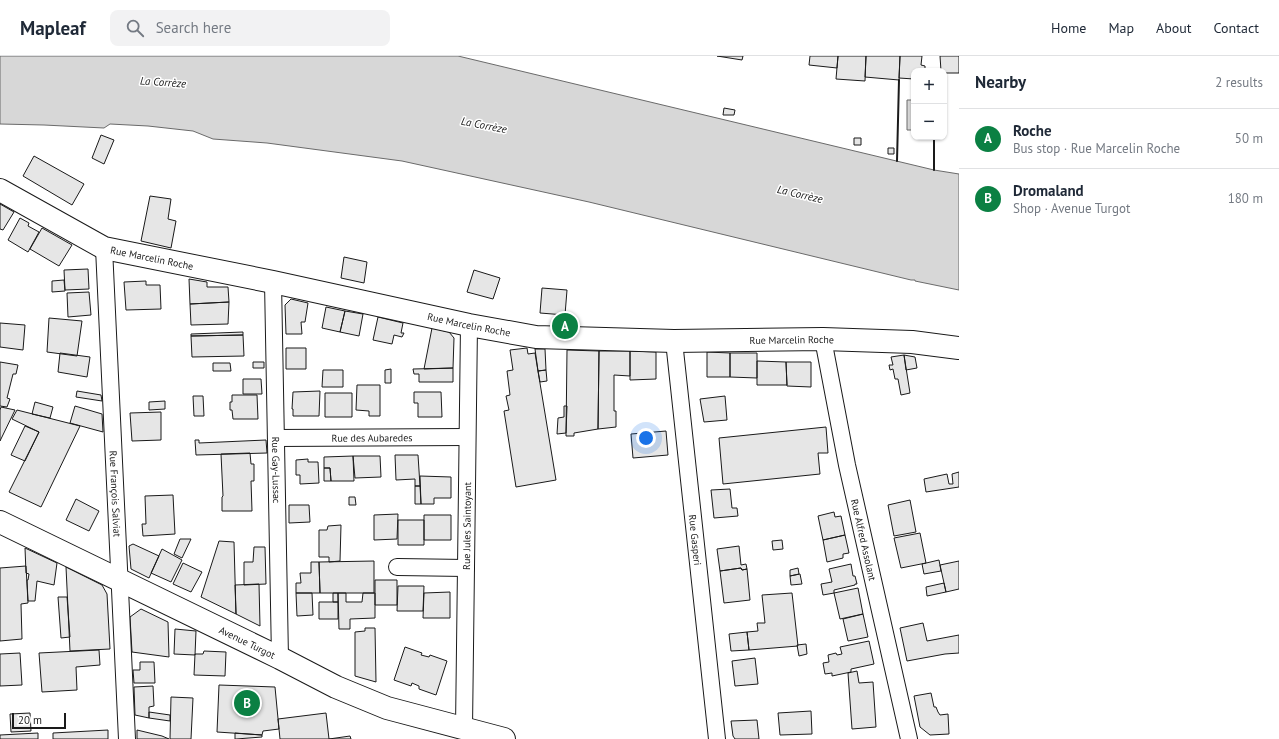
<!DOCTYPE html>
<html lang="en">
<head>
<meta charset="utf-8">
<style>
	:root { --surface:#fff; --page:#f2f2f3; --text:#1f2937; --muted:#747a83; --line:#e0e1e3; --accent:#0b8043 }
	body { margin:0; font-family:"PT Sans",sans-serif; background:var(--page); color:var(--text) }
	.controls { position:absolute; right:12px; top:12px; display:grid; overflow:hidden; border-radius:8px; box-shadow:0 1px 3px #0004 }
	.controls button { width:36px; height:36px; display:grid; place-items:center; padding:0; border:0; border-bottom:1px solid var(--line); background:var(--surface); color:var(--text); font:20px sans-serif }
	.scale { position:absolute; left:12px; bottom:10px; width:54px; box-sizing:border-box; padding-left:4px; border:2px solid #1a1a1a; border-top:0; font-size:11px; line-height:14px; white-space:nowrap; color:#1a1a1a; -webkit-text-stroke:3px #fff; paint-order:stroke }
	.you { position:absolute; left:646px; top:382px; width:14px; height:14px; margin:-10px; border:3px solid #fff; border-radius:50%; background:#1a73e8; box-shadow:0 0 0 6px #1a73e833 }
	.badge { display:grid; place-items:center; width:26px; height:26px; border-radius:50%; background:var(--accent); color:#fff; font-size:13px; font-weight:700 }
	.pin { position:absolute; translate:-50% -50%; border:2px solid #fff; box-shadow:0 1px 4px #0006 }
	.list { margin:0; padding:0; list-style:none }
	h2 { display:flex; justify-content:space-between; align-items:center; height:52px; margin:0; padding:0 16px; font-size:17px }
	h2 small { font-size:13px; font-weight:400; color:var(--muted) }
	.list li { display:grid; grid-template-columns:26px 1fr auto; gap:12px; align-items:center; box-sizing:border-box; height:60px; padding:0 16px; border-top:1px solid var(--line) }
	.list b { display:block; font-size:15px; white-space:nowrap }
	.list p { margin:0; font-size:13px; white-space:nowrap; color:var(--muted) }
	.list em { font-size:13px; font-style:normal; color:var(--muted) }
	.icon { flex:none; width:22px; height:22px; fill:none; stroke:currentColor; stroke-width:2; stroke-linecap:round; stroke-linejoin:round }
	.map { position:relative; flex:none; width:959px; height:683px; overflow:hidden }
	header { display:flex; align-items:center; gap:24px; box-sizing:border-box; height:56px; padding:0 20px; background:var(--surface); border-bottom:1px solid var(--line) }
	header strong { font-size:19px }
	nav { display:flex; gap:22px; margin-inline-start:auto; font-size:14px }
	.search { width:280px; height:36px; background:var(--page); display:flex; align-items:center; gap:10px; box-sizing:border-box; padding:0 14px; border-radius:8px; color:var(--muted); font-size:15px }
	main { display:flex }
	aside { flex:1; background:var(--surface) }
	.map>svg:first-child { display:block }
	.water { fill:#d7d7d7; stroke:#6a6a6a }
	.building { fill:#e6e6e6; stroke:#1a1a1a }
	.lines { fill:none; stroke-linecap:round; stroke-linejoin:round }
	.street-casing { stroke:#1a1a1a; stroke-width:18 }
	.primary-casing { stroke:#1a1a1a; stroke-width:24 }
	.street { stroke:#fff; stroke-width:16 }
	.primary { stroke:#fff; stroke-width:22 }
	.wall { stroke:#1a1a1a; stroke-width:2 }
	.labels { text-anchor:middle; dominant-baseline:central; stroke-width:3; stroke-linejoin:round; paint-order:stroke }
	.street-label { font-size:10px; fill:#1a1a1a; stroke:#fff }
	.water-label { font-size:11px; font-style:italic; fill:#1a1a1a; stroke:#fff }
</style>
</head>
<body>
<header>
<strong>Mapleaf</strong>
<div class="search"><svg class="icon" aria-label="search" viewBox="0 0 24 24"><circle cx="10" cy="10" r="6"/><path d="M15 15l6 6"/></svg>Search here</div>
<nav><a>Home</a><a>Map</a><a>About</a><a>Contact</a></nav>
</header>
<main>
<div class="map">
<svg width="959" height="683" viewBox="0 0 959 683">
	<rect width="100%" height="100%" fill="#fff"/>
	<path class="water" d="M0,0H458L934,114L959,118V234L915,225V224H911L589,146L402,105L267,87L213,83L193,75L148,70L110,68L104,72L44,69L0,68Z
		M907,44H914V74H907Z"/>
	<path class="building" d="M717,0H743L742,4Z
		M810,0H838L837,12L809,9Z
		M838,0H866L865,25L836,23Z
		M866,0H900L899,24L865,21Z
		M900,0H922L921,9L925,10V15H914V23L899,22Z
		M940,0H959V17H944V15H941Z
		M724,52L735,54L734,59H723Z
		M101,79L114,84L104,108L92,102Z
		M854,82H861V89H854Z
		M888,92H894V98H888Z
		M34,100L84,128L72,149L23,120Z
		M150,140L171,143L168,163L176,165L171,192L141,185Z
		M0,148L14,156L3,174L0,173Z
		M20,162L29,167L28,170L39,176L28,196L8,184Z
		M42,172L72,189L59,210L30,193Z
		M344,201L367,206L364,227L341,222Z
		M88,213L89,233L65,234L64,214Z
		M474,214L500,222L493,243L467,236Z
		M189,223L207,226V231H228L229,246L190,248Z
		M64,224L65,235L52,236V225Z
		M146,225V229H160L161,253L126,254L124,226Z
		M542,232L567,234L565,259L540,257Z
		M89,236L91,259L68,261L67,237Z
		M291,243L308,247L305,266H301L302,278H286L285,249Z
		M229,246L228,268L191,269L190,248Z
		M326,251L345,255L340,276L322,272Z
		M345,255L363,258L359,280L340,276Z
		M378,261L403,267L401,277H404L402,281L394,279L392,288L373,284Z
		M49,262L82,265L77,300L47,296Z
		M0,267L25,269L23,294L0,291Z
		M432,272L449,276L454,282L453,312L424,313Z
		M243,276V279L191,280V278Z
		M243,279L244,300L192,301L191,280Z
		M286,292H306V313H286Z
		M527,292L528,298L535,297L556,424L516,431L504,355L509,354L506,340L510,339L507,315L513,314L510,294Z
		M535,293H545L546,314L538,315Z
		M567,294L599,295L598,373L574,377V380H566Z
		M599,295H630V320L614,319V355H616V371L598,373Z
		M630,295L656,296V323L630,324Z
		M707,296L730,297V321H707Z
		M60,297L90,301L87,321L58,316Z
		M730,297H757V322L730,321Z
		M904,299L910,337L901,339L898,323H895L893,313L890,314L889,309H893L891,301Z
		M904,299L915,301L917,312L906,314Z
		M757,305L786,306L787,329H757Z
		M0,306L18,309L16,318H13L7,342L10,343L7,351L0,350Z
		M253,306H264V312H253Z
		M786,306H811V331L787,330Z
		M213,307H230L231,315H213Z
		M453,312V326H419V318H414L413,313Z
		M391,313V327H385V314Z
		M323,314H343V331H322Z
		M546,314L547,325L540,326L538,315Z
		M243,323H261L262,338H243Z
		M357,329H380V360H369V355L356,354Z
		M77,335L101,339L102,345L76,341Z
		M320,335L319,360H293V353H292L293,336Z
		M414,336H441L442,361H418V347H414Z
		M325,337H352V361H325Z
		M232,339H257L258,363H233L232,354H230V346H232Z
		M193,340H203L204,360H194Z
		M725,340L727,364L704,366L700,343Z
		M165,345V353L149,354V346Z
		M35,346L53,351L50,362L32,358Z
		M75,350L102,358L103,376L70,367Z
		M564,350H567L566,377L557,378L558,362L564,361Z
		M1,351L15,354L0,385V354Z
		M17,354L80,370L41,451L9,436L39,376L12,363Z
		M161,356V384L132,385L130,357Z
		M25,370L39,376L25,405L11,399Z
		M826,371L828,397H818L820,418L723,428L719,382Z
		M666,375L668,399L633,402L631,378Z
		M195,384H199V387L266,384L267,397L196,399Z
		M250,397L251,408H254V425H251L252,455H222V441L223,440L221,398Z
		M395,399H418L420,430H415V423L396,424Z
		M353,400H380L381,421L355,422Z
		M353,400L354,425H331L330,412H324V401Z
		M308,403V406H318L319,427L300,428V419H296V404Z
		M324,412H330L331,425H324Z
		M959,416V431L926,436L924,423L947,418L949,428H953L952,418Z
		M420,420L451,421V442H434V448H421Z
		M415,430H420L421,448H415Z
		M730,433L732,452H737L738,460L714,462L711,434Z
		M173,439L175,478L143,480L142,468H146L145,440Z
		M349,441H355L356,449H349Z
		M76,443L99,455L89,475L66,464Z
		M910,444L916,476L894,480L888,449Z
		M289,449H309L310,466L289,467Z
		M834,456L835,461L841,460L845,479L823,484L818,460Z
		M398,458L397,483L374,484V459Z
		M424,459H451V484H424Z
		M398,464H424V489H398Z
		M341,469L340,505L329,506V501H319V474H327L328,470Z
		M920,477L926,507L901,512L894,482Z
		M845,479L849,497L843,498V502L827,506L823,484Z
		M180,483H191L182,502L174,498Z
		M782,484L783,493L773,494L772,485Z
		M219,485L234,486L236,558L201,541Z
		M133,488L159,500L149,522L131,513L129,490Z
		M739,490L741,509L746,508L747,513L742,514L741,512L720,515L717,493Z
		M254,491H265L266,528L244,529V506H253Z
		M25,492L57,507L54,529L37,525L35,545H28L27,524H28L29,518L26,517Z
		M162,493L182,504L171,526L151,517Z
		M939,504L941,515L924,518L922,508Z
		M374,505V537H320L319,506Z
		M959,505V533L946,536L940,509Z
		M311,506H319L320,537H296V527H301L300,517H311Z
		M183,507L202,516L191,536L173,528Z
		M851,508L853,520H855L857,528H855V529L834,534V537L823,539L821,528L832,526L829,513Z
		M26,510L28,547L21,548L22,583L0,585V512Z
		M66,511L102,529L107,538L110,593L70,595Z
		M741,512L742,514L747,513L750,544L724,547L720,515Z
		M798,512L799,518L790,520V514Z
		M800,518L802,528L791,529L790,520Z
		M375,524H397V549H375Z
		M944,527L946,536L927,540L926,531Z
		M259,528L260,570L236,558L235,529Z
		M398,530H424L423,555H397Z
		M858,532L863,558L840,563L834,537Z
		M450,536V562H423L424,537Z
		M296,537H312L313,559L297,560Z
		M333,537H338V546H333Z
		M338,537H346V546H362L363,537H375V562L350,563V573H339Z
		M792,537L798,590L749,594L747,576L758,575L757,567H765L762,539Z
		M58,541H67L70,581L61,582Z
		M319,546H338V563H319Z
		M141,553L168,566L169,601L132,596L130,561Z
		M863,558L868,581L848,585L843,563Z
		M923,567L927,585L959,579V597L945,598L907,605L900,572Z
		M365,572H375L376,626L355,620V576L365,575Z
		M175,573L196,575L195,599L174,598Z
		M747,576L749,594L731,595L729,578Z
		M869,585L874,608L851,613V616L832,620V617L825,618L823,607L829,606L828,599L836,597L837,599L842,598L840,591Z
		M806,588L807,598L799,600L797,589Z
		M405,591L422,597L421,599L429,601L430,599L447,605L436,639L419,633V630L412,627L411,630L394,624Z
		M99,594L100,609L76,611L77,634L42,636L39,597Z
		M204,595L226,596L225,620L194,619L195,598H203Z
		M20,597L22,629L0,630V598Z
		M755,602L758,628L735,630L732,605Z
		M140,606H154L155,627H134L133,614H140Z
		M857,615L859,627L873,626L876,671L852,673L848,617Z
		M219,629L275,631L279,673L263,675L262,679L217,676Z
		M153,630L154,650L149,651V662L135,659L134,631Z
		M931,637L934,651H936L938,656L940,659L948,658L949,678L930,679L920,671L914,640Z
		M171,641L193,642L191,683H170Z
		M811,655L812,678L780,679L778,657Z
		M149,656L170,659V665L149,662Z
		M30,657L31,675L11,676L10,658Z
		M326,657L329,683L350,680L351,683H280L278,663Z
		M757,664L759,683H735L733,680L731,665Z
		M108,674V683H53V677Z
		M137,674L162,680L169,683H137Z
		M38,677V683H0V679Z
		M235,677L262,679V681L236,683H235Z"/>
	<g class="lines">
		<g class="street-casing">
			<g id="street">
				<path id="s1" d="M104,192L127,683"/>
				<path id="s2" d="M273,226L280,602"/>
				<path id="s3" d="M823,283L847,409L909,683"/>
				<path id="s4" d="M674,285L717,683"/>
				<path id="s5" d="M276,382L467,381"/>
				<path d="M397,511L466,512"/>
				<path id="s6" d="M464,672L469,269"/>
			</g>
		</g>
		<g class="primary-casing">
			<g id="primary">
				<path id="s7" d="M0,134L104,192L273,226L469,269L536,281L674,285L823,283L912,286L959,292"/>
				<path id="s8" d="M0,466L280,602L336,631L387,652L504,683"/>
			</g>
		</g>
		<use href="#street" class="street"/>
		<use href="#primary" class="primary"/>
		<path class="wall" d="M934,81V114
			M897,105L899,24"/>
	</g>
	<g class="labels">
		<g class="street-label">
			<text stroke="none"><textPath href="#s7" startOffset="168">Rue Marcelin Roche</textPath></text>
			<text stroke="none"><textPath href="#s7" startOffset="492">Rue Marcelin Roche</textPath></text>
			<text stroke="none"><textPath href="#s7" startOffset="816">Rue Marcelin Roche</textPath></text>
			<text stroke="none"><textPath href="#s5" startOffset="96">Rue des Aubaredes</textPath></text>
			<text stroke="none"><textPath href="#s2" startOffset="188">Rue Gay-Lussac</textPath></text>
			<text stroke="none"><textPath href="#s1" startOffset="246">Rue François Salviat</textPath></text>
			<text stroke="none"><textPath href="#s6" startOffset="202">Rue Jules Saintoyant</textPath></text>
			<text stroke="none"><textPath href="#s4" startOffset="200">Rue Gasperi</textPath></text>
			<text stroke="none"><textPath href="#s3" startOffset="205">Rue Alfred Assolant</textPath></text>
			<text stroke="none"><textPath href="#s8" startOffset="275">Avenue Turgot</textPath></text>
		</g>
		<g class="water-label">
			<text transform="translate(163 26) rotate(4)">La Corrèze</text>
			<text transform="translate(484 69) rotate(11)">La Corrèze</text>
			<text transform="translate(800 138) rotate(13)">La Corrèze</text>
		</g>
	</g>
</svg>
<div class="controls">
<button>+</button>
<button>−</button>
</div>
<div class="scale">20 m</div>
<div class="you"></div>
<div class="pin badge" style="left:565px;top:270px">A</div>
<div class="pin badge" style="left:247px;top:647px">B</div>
</div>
<aside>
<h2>Nearby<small>2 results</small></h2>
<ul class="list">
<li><span class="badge">A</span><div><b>Roche</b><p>Bus stop · Rue Marcelin Roche</p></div><em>50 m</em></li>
<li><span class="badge">B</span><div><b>Dromaland</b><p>Shop · Avenue Turgot</p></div><em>180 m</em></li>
</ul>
</aside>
</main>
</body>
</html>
